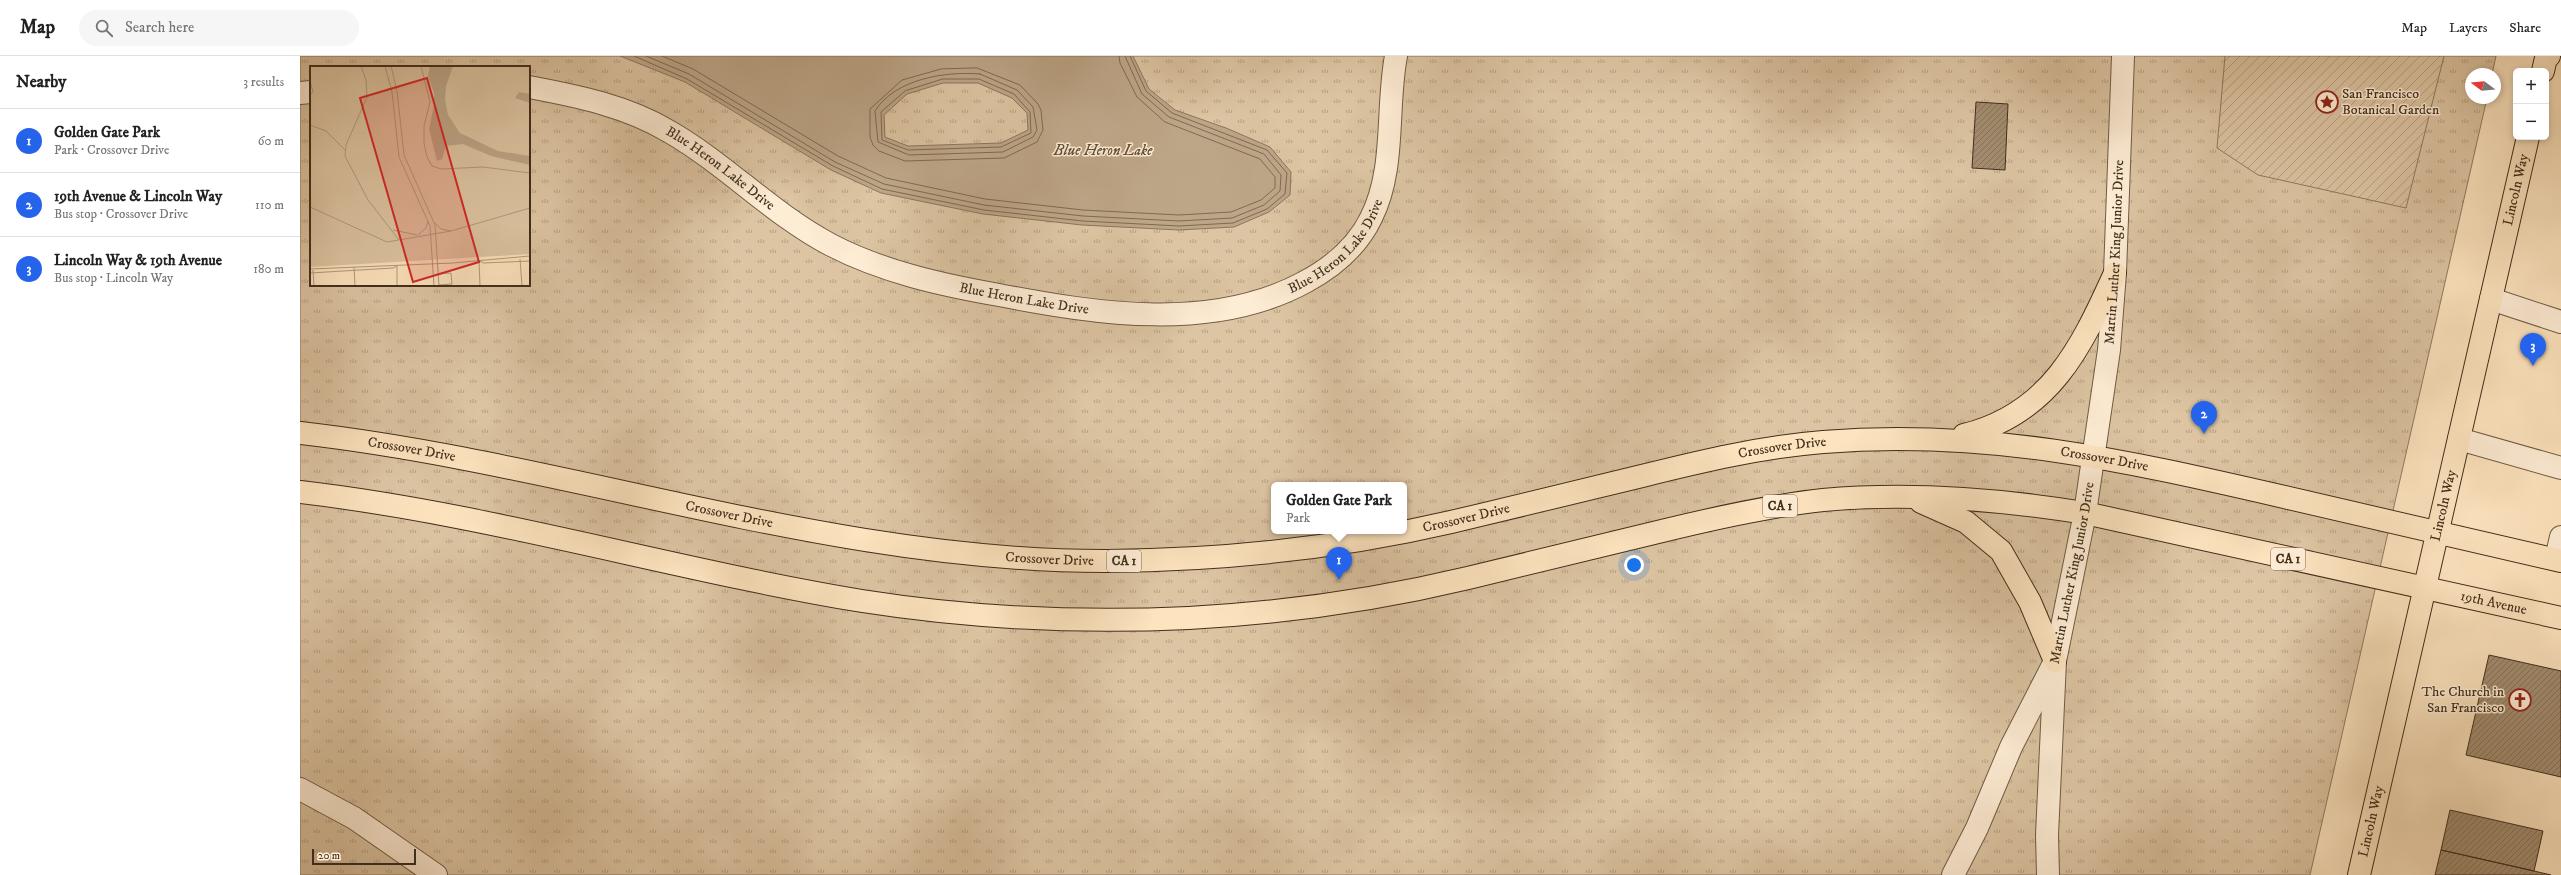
<!DOCTYPE html>
<html lang="en">
<head>
<meta charset="utf-8">
<style>
	:root { --surface:#fff; --page:#f6f6f6; --text:#222; --muted:#767676; --line:#e0e0e0; --accent:#2563eb }
	body { margin:0; font-family:"IM FELL DW Pica",serif; background:var(--page); color:var(--text) }
	.controls { position:absolute; right:12px; top:12px; display:grid; overflow:hidden; border-radius:6px; box-shadow:0 2px 6px #0003 }
	.controls button { width:36px; height:36px; display:grid; place-items:center; padding:0; border:0; border-bottom:1px solid var(--line); background:var(--surface); color:var(--text); font:20px sans-serif }
	.compass { position:absolute; left:2165px; top:12px; width:36px; height:36px; border-radius:50%; background:var(--surface); box-shadow:0 2px 6px #0003; rotate:286deg }
	.scale { position:absolute; left:12px; bottom:10px; width:104px; box-sizing:border-box; padding-left:4px; border:2px solid #412e1c; border-top:0; font-size:11px; line-height:14px; white-space:nowrap; color:#412e1c; -webkit-text-stroke:3px #feedd5; paint-order:stroke }
	.you { position:absolute; left:1334px; top:509px; width:14px; height:14px; margin:-10px; border:3px solid #fff; border-radius:50%; background:#1a73e8; box-shadow:0 0 0 6px #1a73e833 }
	.badge { display:grid; place-items:center; width:26px; height:26px; border-radius:50%; background:var(--accent); color:#fff; font-size:13px; font-weight:700 }
	.pin { position:absolute; translate:-50% -33px; filter:drop-shadow(0 1px 2px #0008) }
	.pin::after { content:''; position:absolute; top:21px; width:14px; height:12px; background:inherit; clip-path:polygon(0 0,100% 0,50% 100%) }
	.popup { position:absolute; left:971px; top:426px; width:136px; height:52px; box-sizing:border-box; display:grid; place-content:center; border-radius:6px; background:var(--surface); filter:drop-shadow(0 1px 3px #0005); font-size:13px; white-space:nowrap; color:var(--muted) }
	.popup b { font-size:15px; color:var(--text) }
	.popup::after { content:''; position:absolute; left:50%; top:100%; margin-left:-8px; border:8px solid transparent; border-top-color:var(--surface) }
	.list { margin:0; padding:0; list-style:none }
	h2 { display:flex; justify-content:space-between; align-items:center; height:52px; margin:0; padding:0 16px; font-size:17px }
	h2 small { font-size:13px; font-weight:400; color:var(--muted) }
	.list li { display:grid; grid-template-columns:26px 1fr auto; gap:12px; align-items:center; box-sizing:border-box; height:64px; padding:0 16px; border-top:1px solid var(--line) }
	.list b { display:block; font-size:15px; white-space:nowrap }
	.list p { margin:0; font-size:13px; white-space:nowrap; color:var(--muted) }
	.list em { font-size:13px; font-style:normal; color:var(--muted) }
	.icon { flex:none; width:22px; height:22px; fill:none; stroke:currentColor; stroke-width:2; stroke-linecap:round; stroke-linejoin:round }
	.map { position:relative; flex:none; width:2261px; height:819px; overflow:hidden }
	header { display:flex; align-items:center; gap:24px; box-sizing:border-box; height:56px; padding:0 20px; background:var(--surface); border-bottom:1px solid var(--line) }
	header strong { font-size:19px }
	nav { display:flex; gap:22px; margin-inline-start:auto; font-size:14px }
	.search { width:280px; height:36px; background:var(--page); display:flex; align-items:center; gap:10px; box-sizing:border-box; padding:0 14px; border-radius:22px; color:var(--muted); font-size:15px }
	main { display:flex }
	aside { flex:1; background:var(--surface) }
	.map>svg:first-child { display:block }
	.park { fill:url(#park-tufts); stroke:#8f7a60; fill-rule:evenodd }
	.garden { fill:url(#garden-furrows); stroke:#8f7a60 }
	.water { fill:#bda688; stroke:#8b765d; fill-rule:evenodd }
	.lines { fill:none; stroke-linecap:round; stroke-linejoin:round }
	.shore { stroke:#7f6a52; stroke-width:1 }
	.building { fill:url(#building-hatch); stroke:#412e1c }
	.minor-casing { stroke:#705c45; stroke-width:24 }
	.major-casing { stroke:#412e1c; stroke-width:24 }
	.highway-casing { stroke:#412e1c; stroke-width:24 }
	.minor { stroke:#feedd5; stroke-width:22 }
	.major { stroke:#fde4bf; stroke-width:22 }
	.highway { stroke:#fde4bf; stroke-width:22 }
	.labels { text-anchor:middle; dominant-baseline:central; stroke-width:3; stroke-linejoin:round; paint-order:stroke }
	.shield { fill:#feedd5; stroke:#7a6754; stroke-width:1 }
	.shield-label { font-size:13px; font-weight:bold; fill:#412e1c }
	.poi-label { font-size:14px; fill:#412e1c; stroke:#feedd5; text-anchor:start }
	.street-label { font-size:14px; fill:#412e1c; stroke:#feedd5 }
	.water-label { font-size:15px; font-style:italic; fill:#604c37; stroke:#feedd5 }
	.inset-road { fill:none; stroke:#b29b7e; stroke-width:1 }
	.view { fill:#d62828; fill-opacity:0.15; stroke:#d62828; stroke-width:2 }
	.inset-edge { fill:none; stroke:#412e1c; stroke-width:2 }
</style>
</head>
<body>
<header>
<strong>Map</strong>
<div class="search"><svg class="icon" aria-label="search" viewBox="0 0 24 24"><circle cx="10" cy="10" r="6"/><path d="M15 15l6 6"/></svg>Search here</div>
<nav><a>Map</a><a>Layers</a><a>Share</a></nav>
</header>
<main>
<aside>
<h2>Nearby<small>3 results</small></h2>
<ul class="list">
<li><span class="badge">1</span><div><b>Golden Gate Park</b><p>Park · Crossover Drive</p></div><em>60 m</em></li>
<li><span class="badge">2</span><div><b>19th Avenue &amp; Lincoln Way</b><p>Bus stop · Crossover Drive</p></div><em>110 m</em></li>
<li><span class="badge">3</span><div><b>Lincoln Way &amp; 19th Avenue</b><p>Bus stop · Lincoln Way</p></div><em>180 m</em></li>
</ul>
</aside>
<div class="map">
<svg width="2261" height="819" viewBox="0 0 2261 819">
	<defs>
		<pattern id="park-tufts" width="24" height="20" patternUnits="userSpaceOnUse"><rect width="24" height="20" fill="#ddc5a3"/><path d="M3 7l-1-3M5 7V3M7 7l1-3M15 17l-1-3M17 17v-4M19 17l1-3" fill="none" stroke="#b5a084"/></pattern>
		<pattern id="garden-furrows" width="10" height="10" patternUnits="userSpaceOnUse"><rect width="10" height="10" fill="#ddc5a3"/><path d="M-1 1l2-2M0 10L10 0M9 11l2-2" fill="none" stroke="#b5a084"/></pattern>
		<pattern id="building-hatch" width="6" height="6" patternUnits="userSpaceOnUse"><rect width="6" height="6" fill="#a38d71"/><path d="M-1 1l2-2M0 6l6-6M5 7l2-2" fill="none" stroke="#86745c"/></pattern>
	</defs>
	<rect width="100%" height="100%" fill="#fde4bf"/>
	<filter id="stains"><feTurbulence type="fractalNoise" baseFrequency=".005" numOctaves="4"/><feColorMatrix values="0 0 0 0 .2 0 0 0 0 .09 0 0 0 0 .02 0 0 0 .5 -.17"/></filter>
	<radialGradient id="worn" r=".72"><stop offset=".6" stop-color="#630" stop-opacity="0"/><stop offset="1" stop-color="#630" stop-opacity=".3"/></radialGradient>
	<path class="park" d="M0,0H2196L2192,18H2171V42H2187L2010,819H0ZM11,11H229V229H11ZM974,429H1104V475H974Z"/>
	<path class="garden" d="M1925,0H2144L2106,152L1958,119L1917,92Z"/>
	<path class="water" d="M320,0H833L849,33L875,54L926,72L970,91L991,116L990,139L969,156L934,171L879,174L782,169L683,158L581,137L531,114L385,26ZM643,27H678L712,42L727,57L728,74L701,87L608,90L585,81L584,59L607,38Z"/>
	<g class="lines">
		<path class="shore" d="M334,0L387,23L533,110L582,133L684,154L783,165L879,170L933,167L967,153L985,138L987,117L967,94L872,57L846,35L830,0
			M346,0L389,18L535,106L584,128L684,149L783,160L879,165L932,162L964,149L980,135L981,119L964,98L869,61L842,38L825,0
			M362,0L393,13L538,100L586,122L685,143L783,154L879,159L931,156L961,144L975,132V121L960,103L865,66L837,41L820,7L819,0
			M677,12L720,29L738,48L741,54L743,74L737,86L704,102L605,105L579,95L573,89L570,81V53L602,24L641,13Z
			M680,18L717,34L733,51L737,74L733,81L703,96L609,99L578,86L575,55C595,23 645,15 680,18Z
			M643,23H679L714,38L730,56L731,77L701,91L608,94L582,84L581,56L605,35Z"/>
	</g>
	<path class="building" d="M1676,46L1708,48L1705,114L1672,112Z
		M2189,599L2261,615V721L2166,699Z
		M2150,754L2243,775L2234,815L2141,794Z
		M2141,794L2234,815L2251,819H2135Z"/>
	<g class="lines">
		<g class="minor-casing">
			<g id="minor">
				<path id="s1" d="M229,31C277,40 327,50 370,76C427,109 472,158 531,189C583,216 642,229 699,239C798,258 913,276 1005,226C1033,211 1057,191 1071,162C1096,113 1086,52 1096,0"/>
				<path d="M0,37L11,36"/>
				<path d="M2191,243L2261,266"/>
				<path d="M2159,383L2261,412"/>
				<path d="M2256,503L2261,481"/>
				<path d="M0,733L54,762L136,819"/>
				<path d="M1653,819L1677,772L1711,691L1752,611"/>
				<path id="s2" d="M1748,819L1747,779L1755,605L1785,457L1809,294L1815,217L1823,0"/>
			</g>
		</g>
		<g class="major-casing">
			<g id="major">
				<path d="M2243,15L2246,2L2249,0"/>
				<path id="s3" d="M2059,819L2228,81"/>
			</g>
		</g>
		<g class="highway-casing">
			<g id="highway">
				<path id="s4" d="M0,377C272,408 531,506 808,505C924,504 1039,492 1151,466C1215,451 1279,435 1342,420C1402,405 1462,391 1523,386C1686,373 1823,404 1980,440C2073,462 2167,483 2261,505"/>
				<path d="M1664,379C1750,358 1781,292 1815,217"/>
				<path id="s5" d="M0,436C190,458 374,514 562,545C670,562 780,567 889,562C982,557 1076,544 1168,522C1232,507 1297,491 1362,475C1415,462 1468,450 1523,444C1611,436 1698,443 1785,457L2261,562"/>
				<path d="M1621,446L1666,466L1701,495L1730,546L1755,605"/>
			</g>
		</g>
		<use href="#minor" class="minor"/>
		<use href="#major" class="major"/>
		<use href="#highway" class="highway"/>
	</g>
	<defs>
		<g id="sight-ring" transform="scale(1.15)"><circle r="9.5" fill="#feedd5" stroke="#8f2418" stroke-width="1.5"/><path d="M0-6L1.8-2.2L6-1.7L2.9 1.2L3.7 5.4L0 3.3L-3.7 5.4L-2.9 1.2L-6-1.7L-1.8-2.2Z" fill="#8f2418"/></g>
		<g id="church-ring" transform="scale(1.15)"><circle r="9.5" fill="#feedd5" stroke="#8f2418" stroke-width="1.5"/><path d="M-1.2-6h2.4v3.5h3.3v2.4h-3.3V6h-2.4V-.1h-3.3v-2.4h3.3Z" fill="#8f2418"/></g>
	</defs>
	<g fill-rule="evenodd">
		<use href="#sight-ring" x="2027" y="46"/>
		<use href="#church-ring" x="2220" y="644"/>
	</g>
	<g class="labels">
		<g class="shield">
			<rect x="1463" y="439" width="34" height="22" rx="3"/>
			<rect x="1971" y="492" width="34" height="22" rx="3"/>
			<rect x="807" y="494" width="34" height="22" rx="3"/>
		</g>
		<g class="shield-label">
			<text x="1480" y="450">CA 1</text>
			<text x="1988" y="503">CA 1</text>
			<text x="824" y="505">CA 1</text>
		</g>
		<g class="poi-label">
			<text x="2042" y="38">San Francisco<tspan x="2042" dy="16">Botanical Garden</tspan></text>
			<text x="2204" y="636" text-anchor="end">The Church in<tspan x="2204" dy="16">San Francisco</tspan></text>
		</g>
		<g class="street-label">
			<text stroke="none"><textPath href="#s1" startOffset="211">Blue Heron Lake Drive</textPath></text>
			<text stroke="none"><textPath href="#s3" startOffset="703">Lincoln Way</textPath></text>
			<text stroke="none"><textPath href="#s1" startOffset="882">Blue Heron Lake Drive</textPath></text>
			<text stroke="none"><textPath href="#s2" startOffset="628">Martin Luther King Junior Drive</textPath></text>
			<text stroke="none"><textPath href="#s1" startOffset="547">Blue Heron Lake Drive</textPath></text>
			<text stroke="none"><textPath href="#s4" startOffset="1505">Crossover Drive</textPath></text>
			<text stroke="none"><textPath href="#s4" startOffset="113">Crossover Drive</textPath></text>
			<text stroke="none"><textPath href="#s4" startOffset="1829">Crossover Drive</textPath></text>
			<text stroke="none"><textPath href="#s3" startOffset="379">Lincoln Way</textPath></text>
			<text stroke="none"><textPath href="#s4" startOffset="437">Crossover Drive</textPath></text>
			<text stroke="none"><textPath href="#s4" startOffset="1181">Crossover Drive</textPath></text>
			<text stroke="none"><textPath href="#s4" startOffset="761">Crossover Drive</textPath></text>
			<text stroke="none"><textPath href="#s2" startOffset="304">Martin Luther King Junior Drive</textPath></text>
			<text stroke="none"><textPath href="#s5" startOffset="2228">19th Avenue</textPath></text>
			<text stroke="none"><textPath href="#s3" startOffset="55">Lincoln Way</textPath></text>
		</g>
		<g class="water-label">
			<text x="803" y="94">Blue Heron Lake</text>
		</g>
	</g>
	<g transform="translate(10 10)">
		<rect width="220" height="220" fill="#fde4bf"/>
		<path d="M0,0H220V188L0,201Z" fill="#ddc5a3"/>
		<path d="M220,153V184L153,187L154,171L194,165Z" fill="#ddc5a3"/>
		<path d="M120,0H143L136,20L135,34L138,49L150,67L188,85L220,90V99L181,90L153,78L136,80L132,93L127,95L119,63L124,39V27L118,10ZM209,26L220,28V37L205,32Z" fill="#bda688"/>
		<path class="inset-road" d="M51,0L56,14L57,31L36,79L35,90L58,134L89,174M75,0L82,26L89,91L120,160L124,220M81,0L87,25L94,89L125,159L129,220M111,0L120,36L114,60V77L117,91L122,100L131,103L173,101L220,107M0,15L3,26L0,29M0,59L16,65L35,84M0,141L77,176L141,165L220,142M125,157L131,163L141,165M83,164L107,169M108,169L116,162L118,155M210,193L212,220M169,195L170,220M169,195L174,197L220,195M87,200V220M44,201L45,220M0,203L143,197L220,190M3,204L4,220M0,207L83,202L87,200M128,208L141,207L142,218L129,219"/>
		<path class="view" d="M117,12L169,196L103,216L50,32Z"/>
		<rect width="220" height="220" class="inset-edge"/>
	</g>
	<rect width="100%" height="100%" filter="url(#stains)"/>
	<rect width="100%" height="100%" fill="url(#worn)"/>
</svg>
<div class="controls">
<button>+</button>
<button>−</button>
</div>
<svg class="compass" viewBox="-18 -18 36 36"><path d="M0-13l5 13h-10z" fill="#e53935"/><path d="M0 13l5-13h-10z" fill="#767676"/></svg>
<div class="scale">20 m</div>
<div class="you"></div>
<div class="pin badge" style="left:1039px;top:524px">1</div>
<div class="popup"><b>Golden Gate Park</b>Park</div>
<div class="pin badge" style="left:1904px;top:378px">2</div>
<div class="pin badge" style="left:2233px;top:310px">3</div>
</div>
</main>
</body>
</html>
